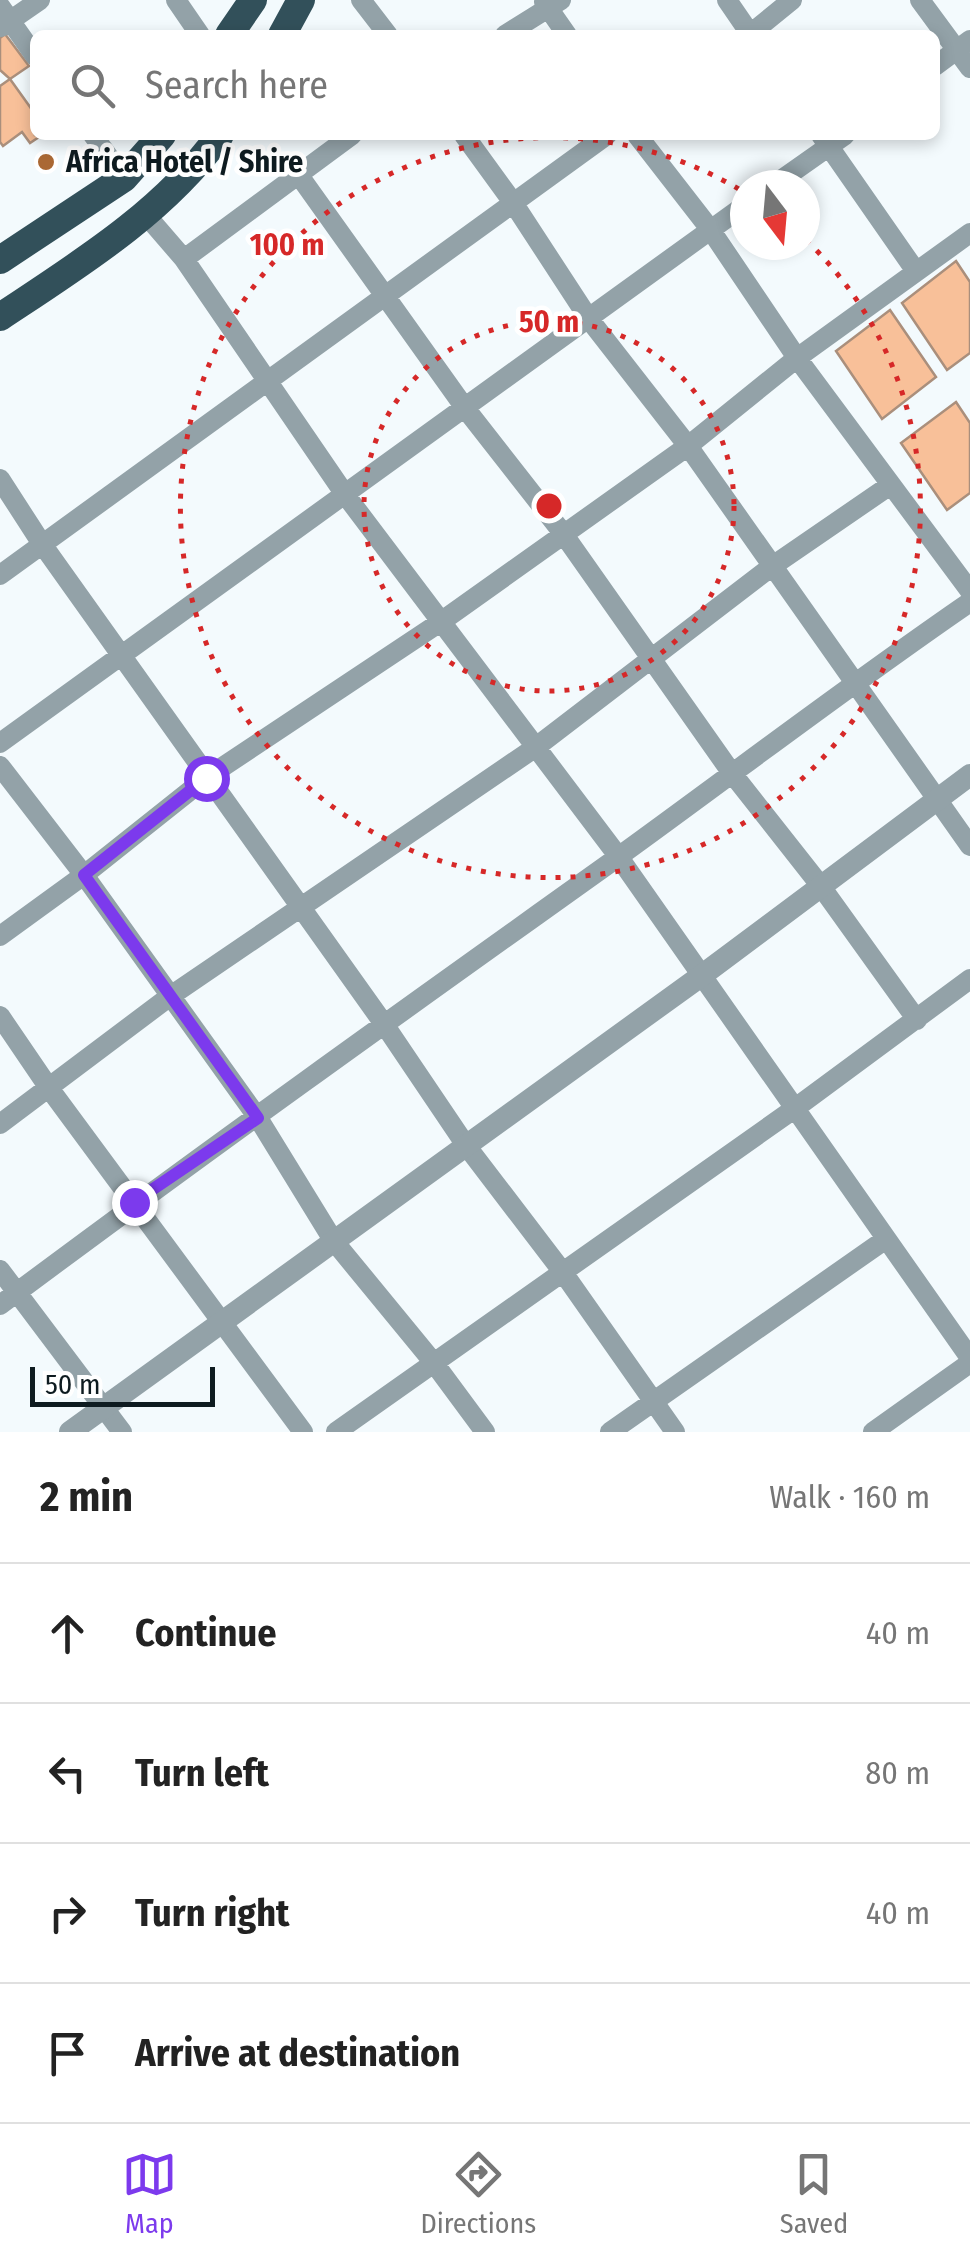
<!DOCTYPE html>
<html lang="en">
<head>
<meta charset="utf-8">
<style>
	:root { --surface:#fff; --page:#f2f2f2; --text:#222; --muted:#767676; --line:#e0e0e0; --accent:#7c3aed }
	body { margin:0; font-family:"Fira Sans Condensed",sans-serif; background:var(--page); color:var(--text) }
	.compass { position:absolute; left:730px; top:170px; width:90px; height:90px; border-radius:50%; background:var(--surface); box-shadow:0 5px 15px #0003; rotate:164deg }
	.scale { position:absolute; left:30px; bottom:25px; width:185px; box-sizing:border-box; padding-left:10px; border:5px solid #0e1b20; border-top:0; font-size:28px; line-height:35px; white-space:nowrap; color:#0e1b20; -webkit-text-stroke:8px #fff; paint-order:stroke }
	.stop { position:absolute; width:30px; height:30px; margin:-22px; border:8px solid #7c3aed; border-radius:50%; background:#fff }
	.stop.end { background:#7c3aed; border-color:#fff; box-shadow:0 2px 10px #0008 }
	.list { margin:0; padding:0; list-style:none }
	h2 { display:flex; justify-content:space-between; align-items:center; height:130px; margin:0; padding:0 40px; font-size:42px }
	h2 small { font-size:32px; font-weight:400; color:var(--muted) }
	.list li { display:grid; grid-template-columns:65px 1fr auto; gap:30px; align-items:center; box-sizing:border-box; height:140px; padding:0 40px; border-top:2px solid var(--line) }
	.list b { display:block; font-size:38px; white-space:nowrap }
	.list em { font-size:32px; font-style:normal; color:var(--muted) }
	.icon { flex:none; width:55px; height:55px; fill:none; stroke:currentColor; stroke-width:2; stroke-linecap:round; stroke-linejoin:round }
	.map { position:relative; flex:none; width:970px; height:1432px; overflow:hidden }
	.search { position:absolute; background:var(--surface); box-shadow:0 5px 15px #0003; left:30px; right:30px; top:30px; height:110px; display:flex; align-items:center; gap:25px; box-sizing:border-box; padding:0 35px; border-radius:15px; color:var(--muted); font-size:38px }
	.sheet { height:690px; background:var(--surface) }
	nav { display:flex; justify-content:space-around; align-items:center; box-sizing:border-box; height:140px; border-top:2px solid var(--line); background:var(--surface); font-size:28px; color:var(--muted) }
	nav a { display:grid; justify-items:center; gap:5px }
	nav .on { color:var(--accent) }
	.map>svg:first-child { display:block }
	.building { fill:#f8c099; stroke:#aa8f7c; stroke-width:2.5 }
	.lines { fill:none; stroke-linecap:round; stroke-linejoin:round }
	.minor { stroke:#93a2a8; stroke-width:20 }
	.tertiary { stroke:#93a2a8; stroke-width:22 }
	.trunk { stroke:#32505a; stroke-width:28 }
	.route { stroke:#7c3aed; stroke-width:12 }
	.ring { fill:none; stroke:#d62828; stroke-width:5; stroke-dasharray:5 10 }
	.poi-dot { fill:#aa6834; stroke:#fff; stroke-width:4 }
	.labels { text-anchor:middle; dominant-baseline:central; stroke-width:9; stroke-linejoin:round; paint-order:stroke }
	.poi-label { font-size:30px; font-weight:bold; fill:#0e1b20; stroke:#fff; text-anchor:start }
	.centre { fill:#d62828; stroke:#fff; stroke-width:5 }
	.ring-label { font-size:30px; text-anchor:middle; font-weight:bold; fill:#d62828; stroke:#fff; stroke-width:9; stroke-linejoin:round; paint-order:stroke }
</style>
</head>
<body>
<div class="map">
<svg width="970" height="1432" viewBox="0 0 970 1432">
	<rect width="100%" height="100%" fill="#f3fafd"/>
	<path class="building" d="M5,34L29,66L10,79L0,70V38Z
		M10,79L35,114V135H42L30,143L22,132L3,146L0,142V86Z
		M956,261L970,282V353L947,370L902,303Z
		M890,310L936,377L882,419L836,351Z
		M956,402L970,423V493L947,510L901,443Z"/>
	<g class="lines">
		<path class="minor" d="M176,0L200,35
			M361,0L388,35
			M727,0L751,35
			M920,0L970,68
			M544,2L567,35
			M0,6L35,56
			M1,27L40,0
			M505,35L561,0
			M749,35L792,0
			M935,66L970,40
			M93,135L124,178
			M464,135L512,201L589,319L688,446L970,846
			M637,135L710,229L797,358L970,591
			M821,135L915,270
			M298,174L465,408L562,532L731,772L820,885L917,1020
			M774,185L845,135
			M146,215L184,259L344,493L618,856L970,1358
			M184,259L352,135
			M0,479L42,544L384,1024L465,1144L562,1271L675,1432
			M0,575L607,135
			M0,743L745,205
			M0,766L84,875L258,1118L333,1240L434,1363L485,1432
			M0,936L84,875L206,778L442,621L688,446L797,358L970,233
			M0,1016L49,1088L303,1432
			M0,1124L169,997L536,747L771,567L889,486
			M0,1270L122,1432
			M0,1305C202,1154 408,1007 614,860C733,774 849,685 970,602
			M336,1432L794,1109L970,979
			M610,1432L886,1239
			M873,1432L970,1363"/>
		<path class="tertiary" d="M70,1432L701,976L970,775"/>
		<path class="trunk" d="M229,35L253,0
			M282,35L301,0
			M0,260L124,178L162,135
			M0,317C80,264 163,213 220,135"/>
	</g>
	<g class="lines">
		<path class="route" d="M134,1202L258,1118L84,875L206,778"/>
	</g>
	<g class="ring">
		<circle cx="549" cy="506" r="185"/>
		<path d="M806 240A370 370 0 1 1 742 191"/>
	</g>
	<circle class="poi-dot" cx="46" cy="162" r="10"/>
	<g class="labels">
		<g class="poi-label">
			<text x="66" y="162">Africa Hotel / Shire</text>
		</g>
	</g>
	<circle cx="549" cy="506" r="15" class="centre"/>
	<g class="ring-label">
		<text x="287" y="255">100 m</text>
		<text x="549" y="332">50 m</text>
	</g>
</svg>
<svg class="compass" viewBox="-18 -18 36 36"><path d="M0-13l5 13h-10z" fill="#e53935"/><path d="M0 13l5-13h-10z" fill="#767676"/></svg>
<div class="scale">50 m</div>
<div class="stop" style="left:206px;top:778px"></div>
<div class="stop end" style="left:134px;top:1202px"></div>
<div class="search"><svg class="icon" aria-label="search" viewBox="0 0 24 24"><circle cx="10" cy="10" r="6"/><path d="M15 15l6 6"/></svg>Search here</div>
</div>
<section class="sheet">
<h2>2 min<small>Walk · 160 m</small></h2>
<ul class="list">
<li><svg class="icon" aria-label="ahead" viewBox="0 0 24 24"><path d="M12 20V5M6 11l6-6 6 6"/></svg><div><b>Continue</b></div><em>40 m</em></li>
<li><svg class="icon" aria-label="left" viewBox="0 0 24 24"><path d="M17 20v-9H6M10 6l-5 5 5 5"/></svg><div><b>Turn left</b></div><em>80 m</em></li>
<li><svg class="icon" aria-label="right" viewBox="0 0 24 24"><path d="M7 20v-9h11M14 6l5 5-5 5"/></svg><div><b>Turn right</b></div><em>40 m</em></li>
<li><svg class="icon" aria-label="arrive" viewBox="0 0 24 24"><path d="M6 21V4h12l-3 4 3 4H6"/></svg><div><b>Arrive at destination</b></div></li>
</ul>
</section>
<nav>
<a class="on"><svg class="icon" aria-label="map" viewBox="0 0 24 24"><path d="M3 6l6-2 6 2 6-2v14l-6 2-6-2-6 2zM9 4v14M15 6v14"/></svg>Map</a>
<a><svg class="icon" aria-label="directions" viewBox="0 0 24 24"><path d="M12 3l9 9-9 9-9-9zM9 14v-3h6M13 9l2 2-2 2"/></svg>Directions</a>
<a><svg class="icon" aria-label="saved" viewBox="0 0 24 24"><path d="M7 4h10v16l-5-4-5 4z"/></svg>Saved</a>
</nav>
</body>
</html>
